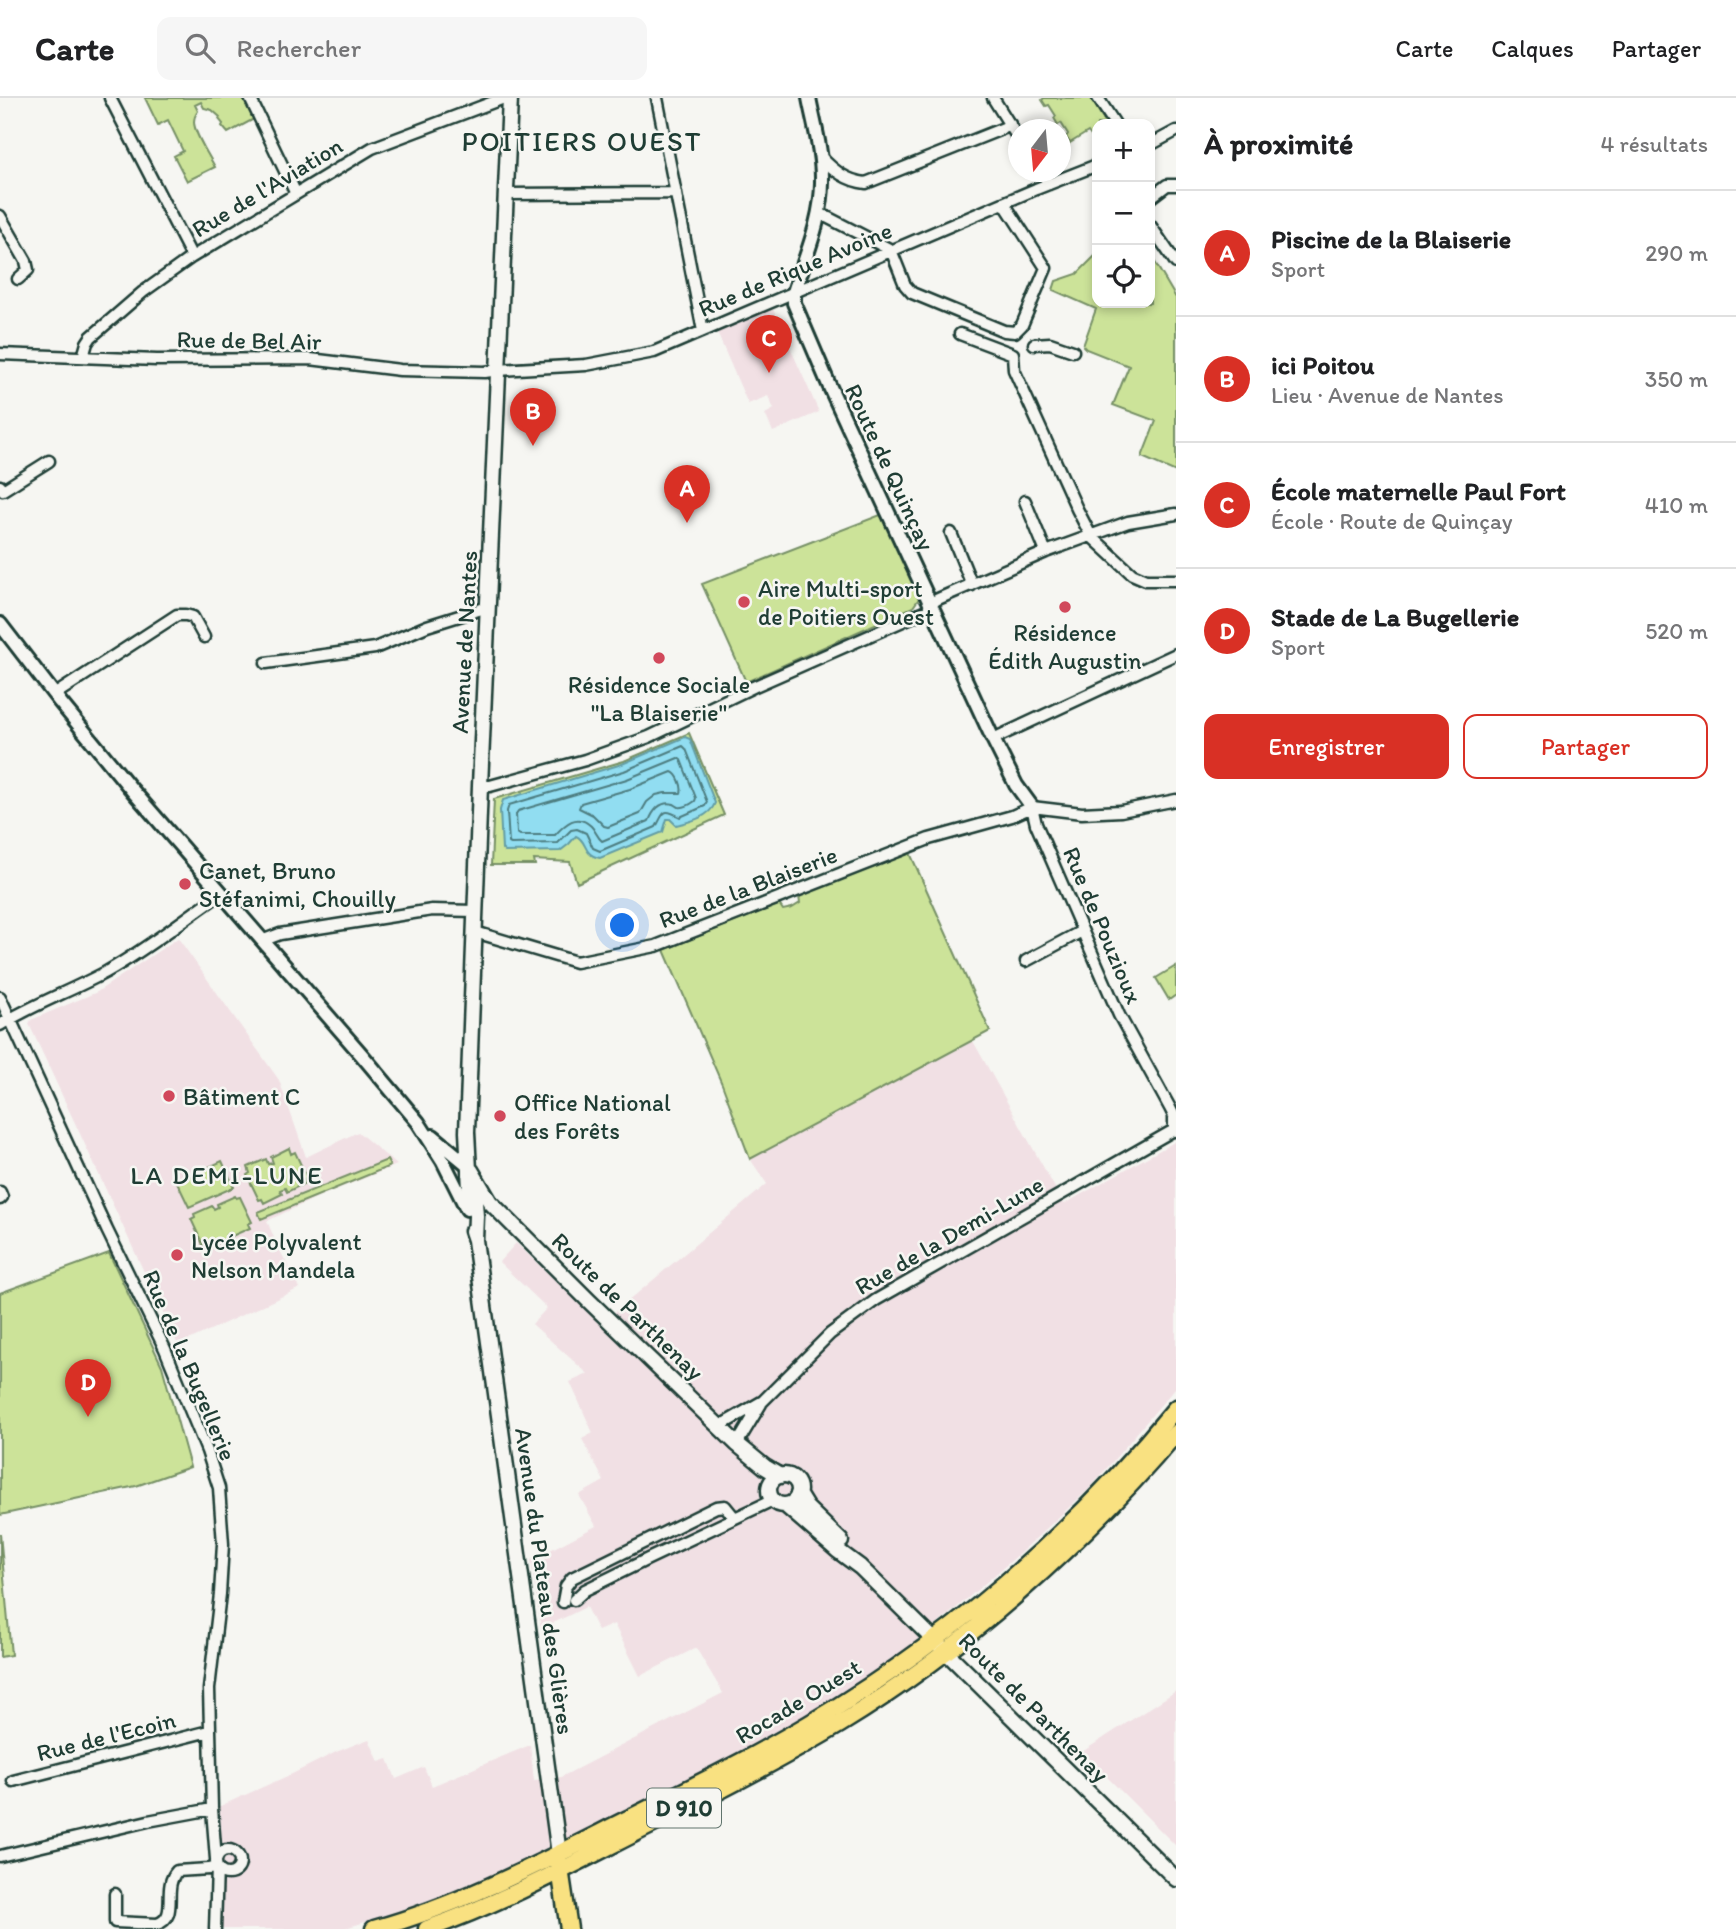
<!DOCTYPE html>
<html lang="fr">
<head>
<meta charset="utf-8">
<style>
	:root { --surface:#fff; --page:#f6f6f6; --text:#202124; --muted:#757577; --line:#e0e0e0; --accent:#d93025 }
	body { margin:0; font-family:Itim,sans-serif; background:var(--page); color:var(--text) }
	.controls { position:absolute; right:21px; top:21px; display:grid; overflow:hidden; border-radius:14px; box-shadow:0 4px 10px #0003 }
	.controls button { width:63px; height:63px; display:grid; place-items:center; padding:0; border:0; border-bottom:2px solid var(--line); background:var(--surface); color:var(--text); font:35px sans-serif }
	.compass { position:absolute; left:1008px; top:21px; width:63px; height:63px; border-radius:50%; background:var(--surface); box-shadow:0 4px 10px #0003; rotate:196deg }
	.you { position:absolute; left:623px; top:828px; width:24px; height:24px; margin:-18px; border:5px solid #fff; border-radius:50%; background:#1a73e8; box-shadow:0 0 0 10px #1a73e833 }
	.badge { display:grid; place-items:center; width:46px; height:46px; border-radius:50%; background:var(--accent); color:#fff; font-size:23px; font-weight:700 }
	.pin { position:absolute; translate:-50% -58px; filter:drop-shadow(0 2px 4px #0008) }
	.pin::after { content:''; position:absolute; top:37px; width:24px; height:21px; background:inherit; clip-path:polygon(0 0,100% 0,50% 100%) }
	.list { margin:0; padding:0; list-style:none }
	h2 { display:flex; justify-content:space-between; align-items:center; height:91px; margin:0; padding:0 28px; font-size:30px }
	h2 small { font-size:23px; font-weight:400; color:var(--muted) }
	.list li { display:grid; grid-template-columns:46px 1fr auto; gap:21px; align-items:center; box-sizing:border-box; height:126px; padding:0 28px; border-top:2px solid var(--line) }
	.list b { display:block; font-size:26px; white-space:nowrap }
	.list p { margin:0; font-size:23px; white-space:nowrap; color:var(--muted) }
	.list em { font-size:23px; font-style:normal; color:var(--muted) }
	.actions { display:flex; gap:14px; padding:21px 28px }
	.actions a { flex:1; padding:16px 0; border:2px solid var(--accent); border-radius:14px; text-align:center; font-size:24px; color:var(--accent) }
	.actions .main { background:var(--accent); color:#fff }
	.icon { flex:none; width:38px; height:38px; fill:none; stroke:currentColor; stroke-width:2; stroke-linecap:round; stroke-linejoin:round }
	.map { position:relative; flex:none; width:1176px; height:1831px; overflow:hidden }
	header { display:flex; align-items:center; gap:42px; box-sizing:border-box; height:98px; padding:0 35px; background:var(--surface); border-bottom:2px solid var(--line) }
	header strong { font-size:33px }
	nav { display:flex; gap:38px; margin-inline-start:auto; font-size:24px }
	.search { width:490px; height:63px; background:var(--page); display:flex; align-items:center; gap:18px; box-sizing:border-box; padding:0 24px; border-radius:14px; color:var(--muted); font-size:26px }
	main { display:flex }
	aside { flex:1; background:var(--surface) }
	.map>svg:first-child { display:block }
	.built { fill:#f1e0e4 }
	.green { fill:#cce399; stroke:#769066; stroke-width:2 }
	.water { fill:#91ddf1; stroke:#639da5; stroke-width:2 }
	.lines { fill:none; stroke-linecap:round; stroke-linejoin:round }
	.shore { stroke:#4d7d80; stroke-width:2 }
	.minor-casing { stroke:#1f3d34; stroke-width:15 }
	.tertiary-casing { stroke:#1f3d34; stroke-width:18 }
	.secondary-casing { stroke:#1f3d34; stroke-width:19 }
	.primary-casing { stroke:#1f3d34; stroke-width:21 }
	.minor { stroke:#f6f6f2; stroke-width:10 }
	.tertiary { stroke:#f6f6f2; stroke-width:12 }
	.secondary { stroke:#f6f6f2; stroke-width:14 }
	.primary { stroke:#f9e181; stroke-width:16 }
	.poi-dot { fill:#d1495b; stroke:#f6f6f2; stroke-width:2.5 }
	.labels { text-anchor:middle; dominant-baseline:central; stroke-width:5; stroke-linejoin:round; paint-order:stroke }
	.shield { fill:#f6f6f2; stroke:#60746d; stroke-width:2 }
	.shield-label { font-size:23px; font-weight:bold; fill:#1f3d34 }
	.street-label { font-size:24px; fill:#1f3d34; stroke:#f6f6f2 }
	.poi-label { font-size:24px; fill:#1f3d34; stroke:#f6f6f2; text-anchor:start }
	.neighbourhood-label { font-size:26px; letter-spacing:2px; fill:#1f3d34; stroke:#f6f6f2 }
	.quarter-label { font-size:28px; letter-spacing:2px; fill:#1f3d34; stroke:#f6f6f2 }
</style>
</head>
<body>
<header>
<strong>Carte</strong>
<div class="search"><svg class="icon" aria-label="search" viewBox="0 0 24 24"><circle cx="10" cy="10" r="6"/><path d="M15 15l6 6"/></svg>Rechercher</div>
<nav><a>Carte</a><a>Calques</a><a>Partager</a></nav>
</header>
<main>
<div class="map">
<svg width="1176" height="1831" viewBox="0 0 1176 1831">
	<rect width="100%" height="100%" fill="#f6f6f2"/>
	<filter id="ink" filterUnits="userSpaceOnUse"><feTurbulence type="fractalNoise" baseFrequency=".0143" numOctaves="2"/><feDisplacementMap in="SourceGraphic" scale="14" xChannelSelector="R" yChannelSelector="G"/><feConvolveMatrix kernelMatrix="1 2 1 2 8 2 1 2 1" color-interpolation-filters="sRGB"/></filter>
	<g filter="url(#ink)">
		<path class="built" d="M772,209L819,314L773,334L765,316L774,311L768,298L748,306L715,230Z
			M178,840L279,982L306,1059L358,1034L397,1067L320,1098L267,1123L278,1149L300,1190L178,1247L29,926L31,922L97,894Z
			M973,943L1064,1106L1176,1043V1289L1090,1390L1018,1457L898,1560L785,1632L630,1713L518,1768L425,1806L342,1831H221L222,1793L218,1709L292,1676L336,1654L369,1641L379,1664L388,1661L396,1681L424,1669L432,1688L530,1647L534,1683L561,1679L723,1595L696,1550L640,1578L614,1526L598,1533L586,1509L541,1531L531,1462L596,1428L579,1397L604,1383L582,1341L593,1335L570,1284L588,1276L532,1226L547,1210L499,1164L516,1145L601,1226L767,1086L750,1061Z
			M1176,1593V1748L1082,1654Z"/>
		<path class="green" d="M145,0H244L254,21L228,35L222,28L223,26L219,21L220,19L212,12L204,10L201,4L195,7L198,13C195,17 194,20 194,24C194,35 208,56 215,69L187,83L174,58L183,53L168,22L158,27Z
			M1044,0H1091L1106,26H1097V34L1091,38L1088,34L1070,45L1066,39L1068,36L1061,25L1058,27L1054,20L1056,18L1049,7L1046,8L1042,2Z
			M1097,156V205H1150V156L1176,200V374L1142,359L1156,323L1113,307L1129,268L1086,251L1083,248L1096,211L1053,192L1056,183L1077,176Z
			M883,416L920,499L913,509L746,584L702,486Z
			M689,635L724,717L577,785L570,764L534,762L535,767H491L494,701L624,663Z
			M910,755L990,933L750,1061L722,986L664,852L779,806L783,812L792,810L800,805L799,798Z
			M1176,868V897L1169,902L1156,880Z
			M289,1050L291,1056L295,1054L307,1080L304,1082L305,1085L287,1094L285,1090L280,1092L282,1096L264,1105L262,1101L259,1102L247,1077L250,1075L248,1069L266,1061L268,1066L273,1065L271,1059Z
			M387,1062L390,1068L261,1121L258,1114Z
			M222,1063L234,1089L189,1109L177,1084Z
			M235,1098L236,1100L240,1099L252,1124L248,1126L250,1130L232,1138L230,1135L226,1137L227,1141L209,1149L207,1145L203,1147L191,1121L195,1119L194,1116L212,1108L214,1111L218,1109L217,1106Z
			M109,1155L162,1268L190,1369L136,1388L0,1417V1195Z
			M0,1435L11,1557L0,1559Z"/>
		<path class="water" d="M685,639L690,641L715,705C710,719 690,724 676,727L670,721H667L663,734L600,760C582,757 588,743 576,738L569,746L560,753L505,754L502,751L500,712L503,702L622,666Z"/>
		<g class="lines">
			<path class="shore" d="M683,648L686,651L707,704L705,708L680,719C662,709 664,715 656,729L600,753L593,750L586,735L577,731L571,732L558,745L511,746L509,745L507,713L509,707L624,673Z
				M678,660L681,662L696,700L695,703C691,706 685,710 679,709C677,708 676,707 674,706C660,702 653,713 649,723L602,743C597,739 596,733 591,728C577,714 565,726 555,737H520L517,735L516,716L518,713L627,681Z
				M672,674C678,676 683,689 681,695H665L656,697L647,704L640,716L608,729L604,728L593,717L579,710L581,705L630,691Z"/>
			<g class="minor-casing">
				<path id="minor" d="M110,0L192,159
					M250,0L296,96
					M657,0L703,233
					M993,0L1018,40
					M1098,0L1115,26
					M1150,47L1176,33
					M821,59C834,73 847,83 866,85L1004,30L1010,26
					M1041,74L1049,86
					M506,96L676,95
					M1150,100L1167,87H1176
					M819,115L891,152
					M0,118L26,163L28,172L18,181
					M1150,127L1176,165
					M891,152L905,187L912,195L1004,233L1015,234L1022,227L1046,170L1004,105
					M960,236L1013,256L1014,272L1077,411L1091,438L1132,476L1146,482H1176
					M1034,246L1050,245L1073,253
					M0,256L157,262L310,261L400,272L485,274L498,272L586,267L654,254L1036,91L1097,67
					M83,259L87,245L91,239L143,194L192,159L372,50L504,0
					M0,388L3,392L49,363
					M1025,403L1046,454
					M951,435L972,487
					M266,565L375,550L427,528L488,509
					M54,597L177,517H186L193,519L204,539
					M993,641L1176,556
					M480,688H490L585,662L649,639L753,589L928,512L930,506L938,501L1046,454L1128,424L1176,416
					M1032,709L1036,726L1119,917L1170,1010L1174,1018V1032L1176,1033
					M475,834L576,864L656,848L929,741L1012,718L1032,709L1082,715L1121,713L1176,702
					M264,842L280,836L432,812L475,813
					M1026,863L1082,833
					M0,899L107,1132L165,1251L207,1353L219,1390L223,1446L220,1496L209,1591L212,1711L216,1761
					M0,927C34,906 71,893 106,874C147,851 184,821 222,795
					M0,1094L2,1099L0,1101
					M718,1329L763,1303L830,1236L876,1202L1174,1032
					M737,1346L761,1306
					M574,1502L585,1492L648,1461L773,1402
					M563,1504L566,1488L572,1480L716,1409L725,1408L734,1419
					M13,1683L209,1633
					M216 1764a12 12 0 1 1 24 0a12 12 0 1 1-24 0Z
					M0,1758L148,1723L212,1711
					M115,1796V1824L157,1826C180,1819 161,1790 177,1773L209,1771L217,1769L215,1831"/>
			</g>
			<g class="tertiary-casing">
				<path id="tertiary" d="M809,0C814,26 822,53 822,80C823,119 806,157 794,194V205L829,287L993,641L1016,687L1032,709
					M0,526L60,604L132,692L361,956L418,1024L443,1063L467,1111
					M433,1038L468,1067"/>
			</g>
			<g class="secondary-casing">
				<path id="secondary" d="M471,1072L490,1104L589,1203L737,1346L765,1369L780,1378
					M472,1133L475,1142L559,1756
					M475,1142L476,1118L475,1104L470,1091L467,1034L480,688L510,0
					M769 1392a15 15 0 1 1 30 0a15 15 0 1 1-30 0Z
					M798,1396L806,1409L841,1443
					M785,1407L837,1452L860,1469L1176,1781"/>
			</g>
			<g class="primary-casing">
				<path id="primary" d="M559,1764L569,1831
					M374,1831C463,1806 544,1763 626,1722C688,1691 750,1661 809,1626C949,1543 1073,1436 1176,1310
					M427,1831C502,1805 572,1767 643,1731C710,1698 776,1664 840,1626C964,1551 1082,1446 1176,1335"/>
			</g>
			<use href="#minor" class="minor"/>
			<use href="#tertiary" class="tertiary"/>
			<use href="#secondary" class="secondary"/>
			<use href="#primary" class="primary"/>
		</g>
	</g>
	<g class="poi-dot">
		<circle cx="744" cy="504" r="7"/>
		<circle cx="1065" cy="509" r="7"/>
		<circle cx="659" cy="560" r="7"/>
		<circle cx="185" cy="786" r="7"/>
		<circle cx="169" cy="998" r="7"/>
		<circle cx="500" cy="1018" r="7"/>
		<circle cx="177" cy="1157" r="7"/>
	</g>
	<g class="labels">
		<rect class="shield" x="647" y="1690.5" width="74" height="39" rx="5"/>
		<g class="shield-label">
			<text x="684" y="1710">D 910</text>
		</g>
		<g class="street-label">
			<text transform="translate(267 89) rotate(-31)">Rue de l'Aviation</text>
			<text transform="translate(795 171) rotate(-23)">Rue de Rique Avoine</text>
			<text transform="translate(249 242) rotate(1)">Rue de Bel Air</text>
			<text transform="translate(890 369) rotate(65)">Route de Quinçay</text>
			<text transform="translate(464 544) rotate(-87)">Avenue de Nantes</text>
			<text transform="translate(748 789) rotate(-21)">Rue de la Blaiserie</text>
			<text transform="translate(1103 827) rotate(67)">Rue de Pouzioux</text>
			<text transform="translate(949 1137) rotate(-30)">Rue de la Demi-Lune</text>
			<text transform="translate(628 1208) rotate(44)">Route de Parthenay</text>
			<text transform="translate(190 1267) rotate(67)">Rue de la Bugellerie</text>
			<text transform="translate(545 1483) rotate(82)">Avenue du Plateau des Glières</text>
			<text transform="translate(798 1603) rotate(-31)">Rocade Ouest</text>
			<text transform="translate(1034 1609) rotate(45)">Route de Parthenay</text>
			<text transform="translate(106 1638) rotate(-14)">Rue de l'Ecoin</text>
		</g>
		<g class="poi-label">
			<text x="758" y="490">Aire Multi-sport<tspan x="758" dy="28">de Poitiers Ouest</tspan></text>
			<text x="1065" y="534" text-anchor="middle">Résidence<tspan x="1065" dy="28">Édith Augustin</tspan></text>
			<text x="659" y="586" text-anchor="middle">Résidence Sociale<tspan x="659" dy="28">"La Blaiserie"</tspan></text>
			<text x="199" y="772">Canet, Bruno<tspan x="199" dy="28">Stéfanimi, Chouilly</tspan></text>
			<text x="183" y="998">Bâtiment C</text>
			<text x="514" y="1004">Office National<tspan x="514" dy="28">des Forêts</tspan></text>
			<text x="191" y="1143">Lycée Polyvalent<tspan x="191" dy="28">Nelson Mandela</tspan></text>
		</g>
		<g class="neighbourhood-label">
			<text x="227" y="1077">LA DEMI-LUNE</text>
		</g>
		<g class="quarter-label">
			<text x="582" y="43">POITIERS OUEST</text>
		</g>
	</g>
</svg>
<div class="controls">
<button>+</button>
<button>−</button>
<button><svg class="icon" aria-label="locate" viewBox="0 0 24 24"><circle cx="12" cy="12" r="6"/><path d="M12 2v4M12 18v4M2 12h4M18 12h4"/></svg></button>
</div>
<svg class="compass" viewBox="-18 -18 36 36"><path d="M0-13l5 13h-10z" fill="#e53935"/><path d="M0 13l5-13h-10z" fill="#757577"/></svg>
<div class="you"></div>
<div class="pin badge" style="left:687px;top:425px">A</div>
<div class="pin badge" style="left:533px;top:348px">B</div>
<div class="pin badge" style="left:769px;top:275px">C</div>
<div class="pin badge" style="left:88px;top:1319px">D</div>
</div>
<aside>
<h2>À proximité<small>4 résultats</small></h2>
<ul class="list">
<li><span class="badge">A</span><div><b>Piscine de la Blaiserie</b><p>Sport</p></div><em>290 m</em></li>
<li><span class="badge">B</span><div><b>ici Poitou</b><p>Lieu · Avenue de Nantes</p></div><em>350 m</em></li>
<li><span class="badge">C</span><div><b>École maternelle Paul Fort</b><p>École · Route de Quinçay</p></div><em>410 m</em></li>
<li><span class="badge">D</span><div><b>Stade de La Bugellerie</b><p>Sport</p></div><em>520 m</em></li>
</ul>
<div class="actions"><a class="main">Enregistrer</a><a>Partager</a></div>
</aside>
</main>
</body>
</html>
